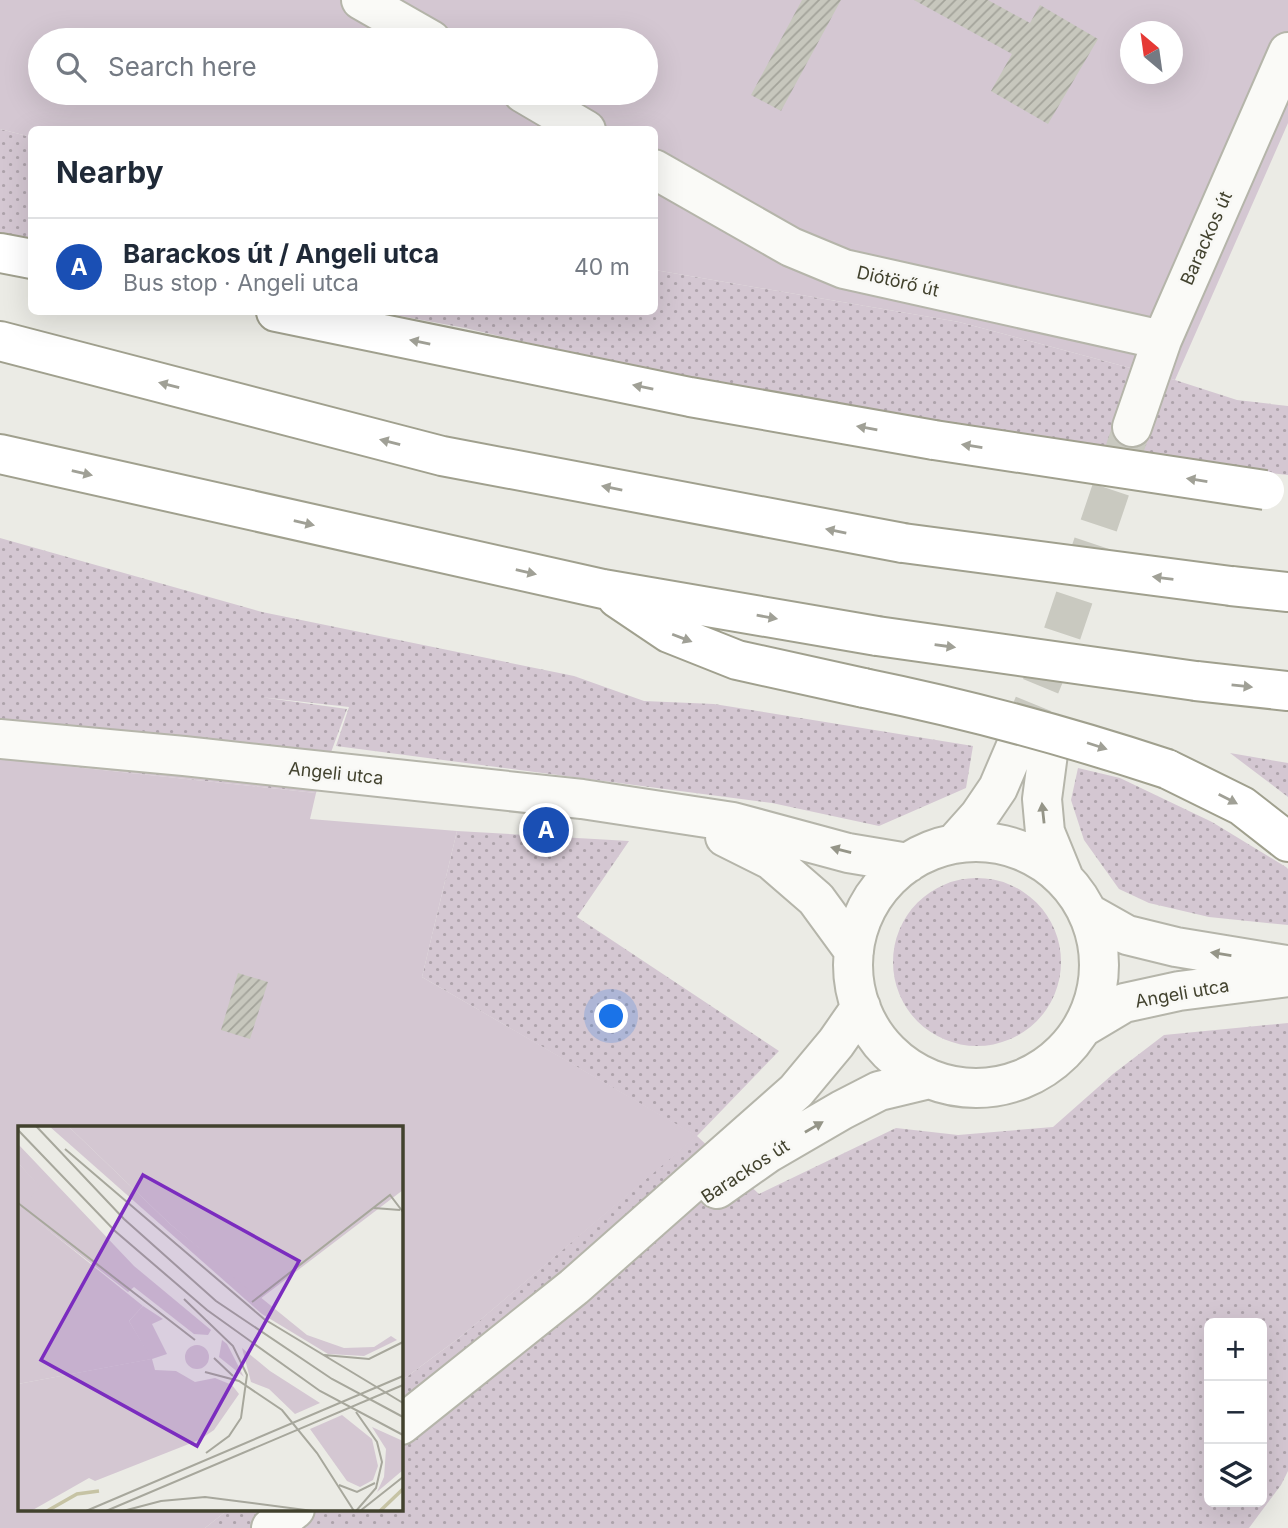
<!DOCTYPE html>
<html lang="en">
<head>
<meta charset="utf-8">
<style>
	:root { --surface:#fff; --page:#f6f6f7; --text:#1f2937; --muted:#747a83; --line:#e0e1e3; --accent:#2563eb }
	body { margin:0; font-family:Inter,sans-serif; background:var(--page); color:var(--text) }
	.controls { position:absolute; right:21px; bottom:21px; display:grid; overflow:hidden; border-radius:10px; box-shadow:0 7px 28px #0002 }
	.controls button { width:63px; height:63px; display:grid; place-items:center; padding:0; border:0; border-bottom:2px solid var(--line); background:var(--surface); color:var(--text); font:35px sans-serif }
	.compass { position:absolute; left:1120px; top:21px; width:63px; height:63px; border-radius:50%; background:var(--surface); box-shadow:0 7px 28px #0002; rotate:331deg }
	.you { position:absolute; left:612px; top:1017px; width:24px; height:24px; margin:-18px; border:5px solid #fff; border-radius:50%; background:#1a73e8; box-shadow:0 0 0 10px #1a73e833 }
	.badge { display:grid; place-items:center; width:46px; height:46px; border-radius:50%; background:var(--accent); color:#fff; font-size:23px; font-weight:700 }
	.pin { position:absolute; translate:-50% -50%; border:4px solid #fff; box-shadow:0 2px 7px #0006 }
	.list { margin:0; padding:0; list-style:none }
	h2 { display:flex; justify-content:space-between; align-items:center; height:91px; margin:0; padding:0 28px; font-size:30px }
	h2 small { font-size:23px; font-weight:400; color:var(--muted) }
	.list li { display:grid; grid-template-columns:46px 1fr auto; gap:21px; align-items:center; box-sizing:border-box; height:98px; padding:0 28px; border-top:2px solid var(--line) }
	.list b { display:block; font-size:26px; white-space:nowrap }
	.list p { margin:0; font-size:23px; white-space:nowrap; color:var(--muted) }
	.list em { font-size:23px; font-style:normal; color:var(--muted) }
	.icon { flex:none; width:38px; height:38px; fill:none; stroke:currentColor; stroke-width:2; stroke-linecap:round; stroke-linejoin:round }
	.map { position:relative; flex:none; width:1288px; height:1528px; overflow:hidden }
	.search { position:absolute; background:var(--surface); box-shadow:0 7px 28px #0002; left:28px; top:28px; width:630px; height:77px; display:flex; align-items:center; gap:18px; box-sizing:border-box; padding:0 24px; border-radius:38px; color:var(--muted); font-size:26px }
	.panel { position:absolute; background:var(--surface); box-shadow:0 7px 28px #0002; left:28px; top:126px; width:630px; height:189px; border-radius:10px }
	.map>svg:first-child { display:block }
	.grass { fill:url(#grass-dots); fill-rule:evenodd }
	.green { fill:#d4c7d2; fill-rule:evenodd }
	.building { fill:url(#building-hatch) }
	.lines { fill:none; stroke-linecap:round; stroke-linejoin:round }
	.minor-tunnel { stroke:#c9c9c0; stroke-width:38; stroke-dasharray:38 19; stroke-linecap:butt }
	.minor-casing { stroke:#b5b5aa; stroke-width:42 }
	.highway-casing { stroke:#a0a08e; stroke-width:42 }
	.minor { stroke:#fafaf7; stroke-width:38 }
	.highway { stroke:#fff; stroke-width:38 }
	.highway-bridge-casing { stroke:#a0a08e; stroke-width:42; stroke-linecap:butt }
	.highway-bridge { stroke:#fff; stroke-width:38 }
	.oneway { fill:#a0a096 }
	.oneway2 { fill:#959588 }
	.labels { text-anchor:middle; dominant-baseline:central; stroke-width:5; stroke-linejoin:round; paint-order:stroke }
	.street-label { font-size:18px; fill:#42422e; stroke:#f8f8f5 }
	.inset-river { fill:none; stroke:#c6c3a4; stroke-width:3.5 }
	.inset-road { fill:none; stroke:#a7a79c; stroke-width:2 }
	.view { fill:#7b2cbf; fill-opacity:0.15; stroke:#7b2cbf; stroke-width:3.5 }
	.inset-edge { fill:none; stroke:#42422e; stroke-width:3.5 }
</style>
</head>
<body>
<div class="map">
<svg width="1288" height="1528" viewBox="0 0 1288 1528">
	<defs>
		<pattern id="grass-dots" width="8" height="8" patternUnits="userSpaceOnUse" patternTransform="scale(1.75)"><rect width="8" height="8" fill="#d4c7d2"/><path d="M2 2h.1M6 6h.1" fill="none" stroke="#aea3ab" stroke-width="1.8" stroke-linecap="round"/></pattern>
		<pattern id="building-hatch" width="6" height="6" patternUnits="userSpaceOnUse" patternTransform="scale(1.75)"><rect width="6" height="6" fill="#c7c7bd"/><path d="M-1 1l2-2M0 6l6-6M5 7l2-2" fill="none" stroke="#a3a39a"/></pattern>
	</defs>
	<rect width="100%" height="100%" fill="#ebebe5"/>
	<path class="grass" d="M0,129L31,137V242L0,234Z
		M655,270L959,322L1175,380L1237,400L1288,406V475L1237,469L700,383L465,328L379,312H654Z
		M0,538L262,612L574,676L644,701L714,704L973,746L966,788L879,826L772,803L336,746L349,707L260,697L347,709L316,793L0,759Z
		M1230,753L1288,763V797Z
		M1078,768L1120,778L1212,822L1286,867L1288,869V925L1209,917L1149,903L1119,889L1084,840L1071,800Z
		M457,831L629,841L577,917L779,1051L697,1136L759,1194L896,1128L958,1135L1053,1127L1113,1074L1164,1035L1288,1023V1471L1281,1485L1249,1528H205L229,1509H401V1381L459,1338L696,1136L422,977ZM1209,1323H1262V1502H1209Z
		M893 962a84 84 0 1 1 168 0a84 84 0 1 1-168 0Z"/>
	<path class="green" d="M0,0H1288V123L1175,380L959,322L655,270L654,130H32L31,137L0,129ZM1130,32H1172V74H1130ZM40,40H646V93H40Z
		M0,759L316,793L310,819L457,831L422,977L697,1136L459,1338L401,1381V1127H19V1509H229L205,1528H0Z"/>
	<path class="building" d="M802,0H841L781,111L751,95Z
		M914,0H988L1030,23L1040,5L1098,39L1048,124L991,91L1012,54Z
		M238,973L268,982L250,1039L221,1030Z"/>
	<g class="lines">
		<path class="minor-tunnel" d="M1019,739L1062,634L1132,427"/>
		<g class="minor-casing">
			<path id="minor" d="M361,0L431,40
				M523,93L586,130
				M654,169L791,247L844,269L1162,340
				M1132,427L1162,340L1288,52
				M0,739L184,756L582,799L733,822L848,853L908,863
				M1049,746L1042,799L1045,832L1063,876
				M725,837L771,860L816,899L854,951
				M853 965a123 123 0 1 1 246 0a123 123 0 1 1-246 0Z
				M954,844L979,816L998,788L1019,739
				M1088,913L1127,935L1176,947L1286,965
				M1082,1028L1124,1003L1179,991L1288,977
				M717,1189L768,1153L842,1110L879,1091L929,1079
				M401,1425L574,1287L796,1091L836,1043L861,1007
				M271,1528L295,1509"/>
		</g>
		<g class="highway-casing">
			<path id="highway" d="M0,253L32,259
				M276,312L690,397L934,440
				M0,341L442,456L903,543
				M0,454L603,589L877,636
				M1231,586L1288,592
				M617,598L669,633L737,660L864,688
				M1196,681L1288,691
				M1167,769L1242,806L1288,842"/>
		</g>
		<use href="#minor" class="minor"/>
		<use href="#highway" class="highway"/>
		<g class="highway-bridge-casing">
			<path id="highway-bridge" d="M934,440L1265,490
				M903,543L1231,586
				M877,636L1196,681
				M864,688C967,709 1067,736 1167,769"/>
		</g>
		<use href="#highway-bridge" class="highway-bridge"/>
	</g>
	<defs><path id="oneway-solid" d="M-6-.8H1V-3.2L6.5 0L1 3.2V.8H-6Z" transform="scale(1.75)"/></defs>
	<g class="oneway">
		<use href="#oneway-solid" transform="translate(420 342) rotate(-168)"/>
		<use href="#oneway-solid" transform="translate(169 385) rotate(-166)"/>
		<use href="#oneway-solid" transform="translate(643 387) rotate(-169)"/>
		<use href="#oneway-solid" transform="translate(867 428) rotate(-170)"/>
		<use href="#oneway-solid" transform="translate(390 442) rotate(-166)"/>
		<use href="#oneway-solid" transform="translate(972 446) rotate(-171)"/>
		<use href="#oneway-solid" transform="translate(82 473) rotate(13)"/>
		<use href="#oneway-solid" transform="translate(1197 480) rotate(-171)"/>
		<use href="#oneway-solid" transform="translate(612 488) rotate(-169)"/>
		<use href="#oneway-solid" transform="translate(304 523) rotate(13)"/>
		<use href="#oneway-solid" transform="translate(836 531) rotate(-169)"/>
		<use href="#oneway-solid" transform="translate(526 572) rotate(13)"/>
		<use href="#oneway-solid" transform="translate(1163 578) rotate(-173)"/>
		<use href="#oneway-solid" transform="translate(767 617) rotate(10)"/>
		<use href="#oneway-solid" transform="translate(682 638) rotate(21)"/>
		<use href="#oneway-solid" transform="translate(945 646) rotate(8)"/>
		<use href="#oneway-solid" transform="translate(1242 686) rotate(6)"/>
		<use href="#oneway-solid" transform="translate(1097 746) rotate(18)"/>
		<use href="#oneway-solid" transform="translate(1228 799) rotate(27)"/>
	</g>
	<g class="oneway2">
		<use href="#oneway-solid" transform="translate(1043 813) rotate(-96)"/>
		<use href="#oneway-solid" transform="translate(841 850) rotate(-165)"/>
		<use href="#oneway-solid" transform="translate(1221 954) rotate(-171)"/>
		<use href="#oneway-solid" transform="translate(814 1127) rotate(-30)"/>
	</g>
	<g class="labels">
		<g class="street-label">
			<text transform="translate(1206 238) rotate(-66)">Barackos út</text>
			<text transform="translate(898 281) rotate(13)">Diótörő út</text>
			<text transform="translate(336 773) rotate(6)">Angeli utca</text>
			<text transform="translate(1182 993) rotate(-10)">Angeli utca</text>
			<text transform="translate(745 1171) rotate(-33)">Barackos út</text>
		</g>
	</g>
	<g transform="translate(18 1126)">
		<rect width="385" height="385" fill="#ebebe5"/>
		<path d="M31,0H50L152,98L289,209L326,222L356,221L373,210L379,214L346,230L310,228L244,188ZM0,18L116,140L193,204L190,209L176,208L116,161L110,166L2,82L21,60L0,37ZM125,180L145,193L134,198L149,228L134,233L137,244L158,245L177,256L197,252L214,259L221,268L196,304L181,314L77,355L71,352L13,385H0V258L133,233L111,195ZM204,214L209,218L226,251L201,231ZM167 231a12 12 0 1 1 24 0a12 12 0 1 1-24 0ZM224,222L252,245L302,277L277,288L251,263L233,256ZM324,289L354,313L360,340L355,354L342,361L329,355L292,303ZM354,301L385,315V344L359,366L366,351L368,323Z" fill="#d4c7d2"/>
		<path d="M50,0H385V64L242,173L152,98ZM0,37L22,60L3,82L125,180L111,195L134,233L0,258Z" fill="#d4c7d2"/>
		<path class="inset-river" d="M29,385L59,368L81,365M362,385L385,363"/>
		<path class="inset-road" d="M18,0L106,93L198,175L314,253L385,291M0,4L97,105L189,184L302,265L385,309M47,23L246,193L385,277M0,77L177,214M356,82L382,84M166,173L215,220L229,249L223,292L211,310L188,327M234,176L372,69L385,86M306,229L351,233L385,216M196,232L215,250M187,246L221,255L264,284L299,327L336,385M338,286L359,316L364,336L358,362L338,385M321,359L339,366L357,357M68,385L385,250M88,385L385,259M105,385L143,375L187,371L295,385M342,385L385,351"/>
		<path class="view" d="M125,49L281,135L179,320L23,234Z"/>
		<rect width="385" height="385" class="inset-edge"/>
	</g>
</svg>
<div class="controls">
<button>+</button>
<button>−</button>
<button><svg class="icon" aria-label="layers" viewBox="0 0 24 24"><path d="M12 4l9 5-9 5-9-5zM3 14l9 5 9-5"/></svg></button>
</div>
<svg class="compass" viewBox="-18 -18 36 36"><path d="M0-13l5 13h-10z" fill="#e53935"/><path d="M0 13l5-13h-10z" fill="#747a83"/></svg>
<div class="you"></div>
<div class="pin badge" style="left:546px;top:830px;background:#1a4fb4">A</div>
<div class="search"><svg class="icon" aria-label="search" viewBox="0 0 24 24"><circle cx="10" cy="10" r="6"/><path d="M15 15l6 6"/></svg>Search here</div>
<section class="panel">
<h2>Nearby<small></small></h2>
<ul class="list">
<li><span class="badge" style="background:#1a4fb4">A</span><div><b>Barackos út / Angeli utca</b><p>Bus stop · Angeli utca</p></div><em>40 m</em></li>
</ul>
</section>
</div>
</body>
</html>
